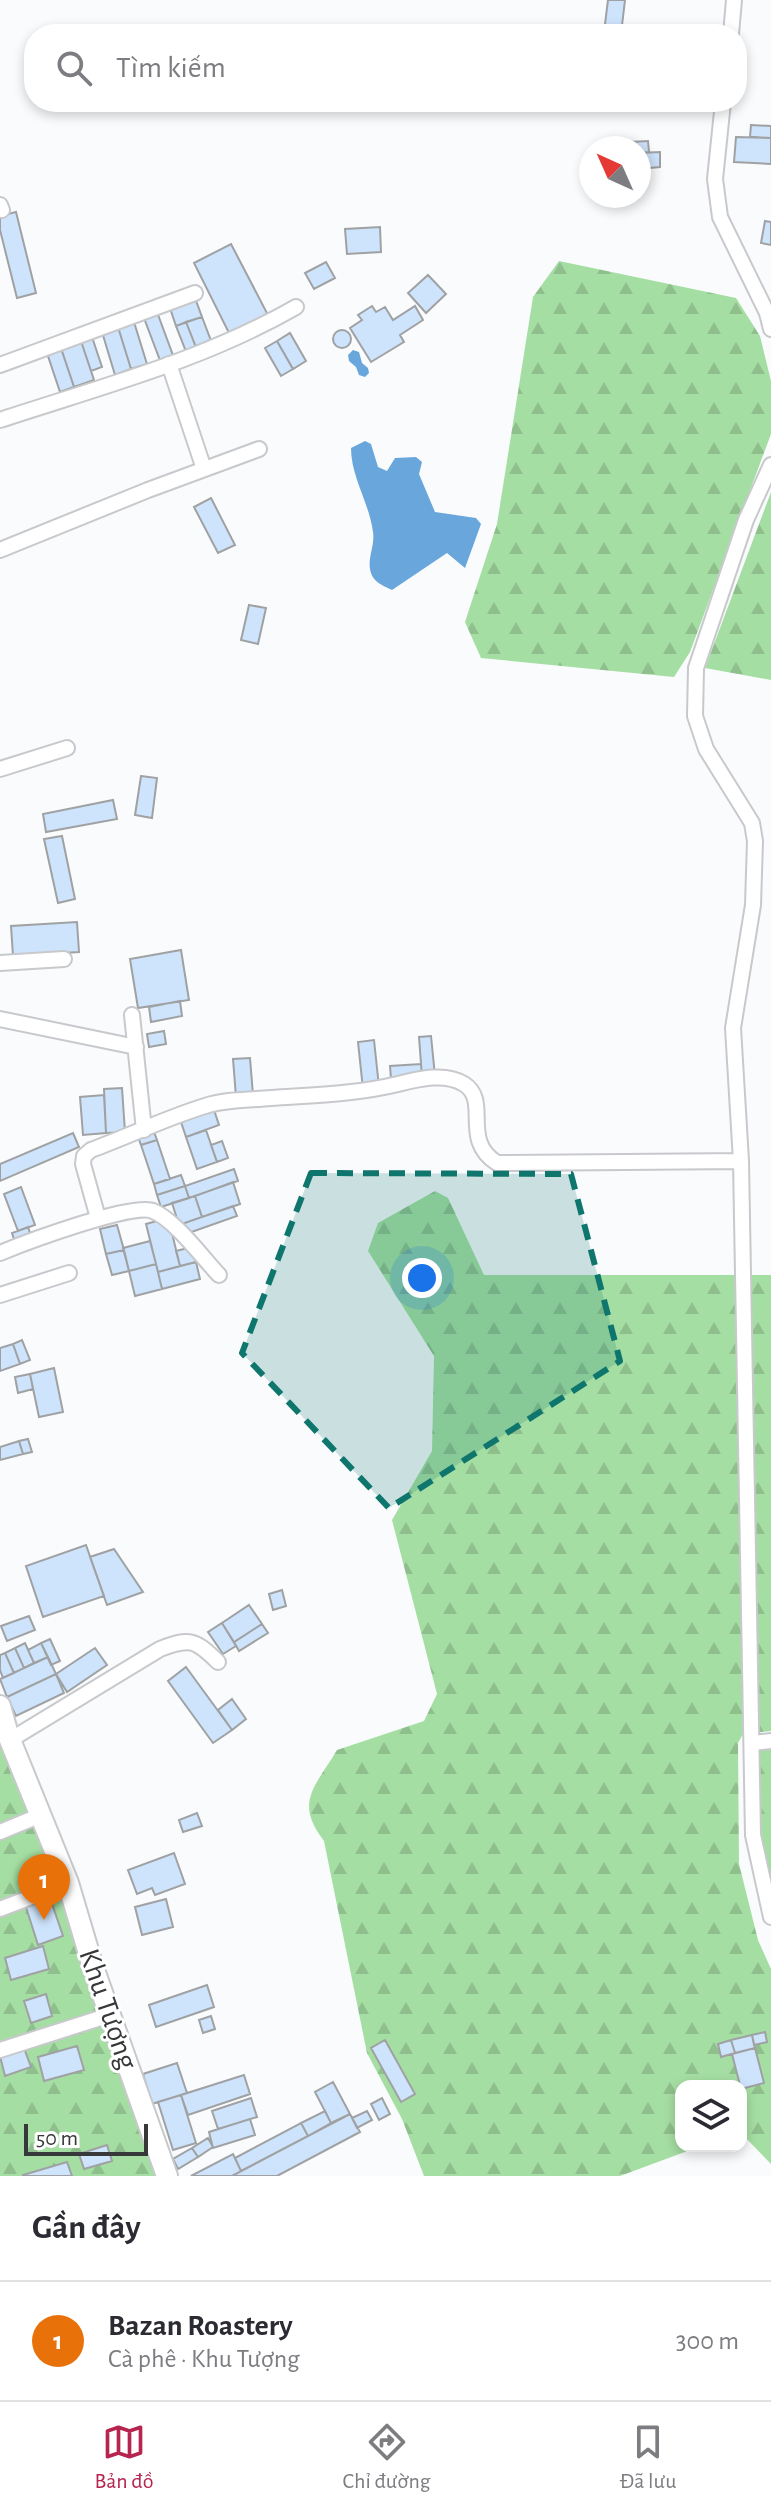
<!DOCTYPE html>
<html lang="vi">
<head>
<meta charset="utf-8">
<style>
	:root { --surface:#fff; --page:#f2f2f3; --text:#2b2b33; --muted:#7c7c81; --line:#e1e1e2; --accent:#b6254f }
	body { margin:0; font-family:"Alegreya Sans",sans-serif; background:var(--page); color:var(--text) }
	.controls { position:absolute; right:24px; bottom:24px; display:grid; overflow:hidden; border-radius:16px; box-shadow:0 4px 12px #0003 }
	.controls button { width:72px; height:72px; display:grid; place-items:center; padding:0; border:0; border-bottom:2px solid var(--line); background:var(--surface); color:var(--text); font:40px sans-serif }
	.compass { position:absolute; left:579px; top:136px; width:72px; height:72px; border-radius:50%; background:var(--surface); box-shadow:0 4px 12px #0003; rotate:315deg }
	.scale { position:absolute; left:24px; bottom:20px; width:124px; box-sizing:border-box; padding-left:8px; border:4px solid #373839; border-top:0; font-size:22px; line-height:28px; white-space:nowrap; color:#373839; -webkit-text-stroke:6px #fff; paint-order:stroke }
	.you { position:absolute; left:422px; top:1278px; width:28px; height:28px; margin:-20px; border:6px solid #fff; border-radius:50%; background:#1a73e8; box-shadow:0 0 0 12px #1a73e833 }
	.badge { display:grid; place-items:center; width:52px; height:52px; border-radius:50%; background:var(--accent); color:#fff; font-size:26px; font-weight:700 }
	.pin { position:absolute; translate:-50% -66px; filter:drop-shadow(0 2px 4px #0008) }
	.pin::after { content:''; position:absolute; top:42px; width:28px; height:24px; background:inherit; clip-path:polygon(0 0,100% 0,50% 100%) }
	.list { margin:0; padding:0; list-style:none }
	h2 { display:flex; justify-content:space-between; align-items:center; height:104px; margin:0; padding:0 32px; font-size:34px }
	h2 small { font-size:26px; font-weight:400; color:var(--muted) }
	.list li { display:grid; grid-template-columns:52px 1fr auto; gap:24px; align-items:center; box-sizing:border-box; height:120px; padding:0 32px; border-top:2px solid var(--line) }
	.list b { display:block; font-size:30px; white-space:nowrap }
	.list p { margin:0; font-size:26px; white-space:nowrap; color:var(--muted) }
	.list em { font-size:26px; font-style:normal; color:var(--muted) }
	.icon { flex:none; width:44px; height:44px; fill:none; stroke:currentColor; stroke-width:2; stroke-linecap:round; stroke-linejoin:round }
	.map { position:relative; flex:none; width:771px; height:2176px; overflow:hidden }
	.search { position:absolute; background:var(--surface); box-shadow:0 4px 12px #0003; left:24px; right:24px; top:24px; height:88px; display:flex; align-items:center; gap:20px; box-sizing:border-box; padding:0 28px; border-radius:32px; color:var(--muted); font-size:30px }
	.sheet { height:224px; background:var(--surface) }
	nav { display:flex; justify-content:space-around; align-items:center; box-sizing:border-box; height:112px; border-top:2px solid var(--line); background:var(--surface); font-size:22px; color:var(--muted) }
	nav a { display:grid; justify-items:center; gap:4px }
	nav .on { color:var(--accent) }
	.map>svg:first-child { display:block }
	.forest { fill:url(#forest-firs) }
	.water { fill:#69a6db }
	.building { fill:#cee4fc; stroke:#9fa1a3; stroke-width:2 }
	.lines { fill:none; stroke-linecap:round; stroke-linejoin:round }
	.street-casing { stroke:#c8c9cc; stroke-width:18 }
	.secondary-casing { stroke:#c8c9cc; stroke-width:24 }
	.street { stroke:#fff; stroke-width:14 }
	.secondary { stroke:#fff; stroke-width:20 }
	.marked { fill:#0f766e; fill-opacity:0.2; stroke:#0f766e; stroke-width:6; stroke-dasharray:16 10; stroke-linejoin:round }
	.labels { text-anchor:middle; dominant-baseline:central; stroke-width:6; stroke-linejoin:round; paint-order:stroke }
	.street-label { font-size:30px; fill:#373839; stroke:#fff }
</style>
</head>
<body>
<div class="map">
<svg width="771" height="2176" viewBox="0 0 771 2176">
	<defs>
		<pattern id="forest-firs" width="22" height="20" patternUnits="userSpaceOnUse" patternTransform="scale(2)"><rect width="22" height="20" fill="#a5dea2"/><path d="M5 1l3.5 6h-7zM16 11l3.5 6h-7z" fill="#8fbf8c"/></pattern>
	</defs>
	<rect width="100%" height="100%" fill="#f9fbfd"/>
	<path class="forest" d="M559,261L736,298L760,336L771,381V434L690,652L674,677L481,658L465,622L497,524L533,297Z
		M771,492V680L705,668Z
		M435,1191L448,1198L484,1275H771V1731L743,1734L738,1743L739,1864L758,1940L771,1969V2164L741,2133V2086H681V2146H701L620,2176H424L402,2119L367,2053L324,1841C294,1802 315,1787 337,1750L424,1721L437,1694L392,1520L432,1451L434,1356L368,1251L378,1223Z
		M0,1730L42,1841L155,2176H0Z
		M771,1745V1889L759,1833L758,1751L764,1746Z"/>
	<path class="water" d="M353,350L359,352L362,363L368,368L369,373L365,377L359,375L356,367L349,361L348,355Z
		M365,441L371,444L378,467L387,471L395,458L416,457L422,462L419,474L435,512L476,518L481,524L465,568L447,553L392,590C382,585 372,582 370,569C368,557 375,544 373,532C369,502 351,477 351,448Z"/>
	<path class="building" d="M608,0H625L621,34L604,32Z
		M751,125L771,126V138L750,137Z
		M736,137L771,138V164L734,162Z
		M648,141L649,152L639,153V148H611V143Z
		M660,152V167L639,169V153Z
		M16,212L36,293L17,298L0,230V216Z
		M765,221L771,222V245L761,243Z
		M380,227L381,252L347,254L345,229Z
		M231,244L269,317L231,337L194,263Z
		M326,262L335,278L314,289L305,273Z
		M428,275L446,294L426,313L408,293Z
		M195,298L202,317L176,326L170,308Z
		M372,306L376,312L385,307L393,320L415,306L423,320L400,335L404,342L371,362L350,328L362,320L358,315Z
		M157,312L174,358L161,363L144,318Z
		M202,317L213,346L198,352L186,322Z
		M134,322L147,364L131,369L118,327Z
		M186,322L197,350L187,354L176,326Z
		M118,327L131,369L115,375L102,332Z
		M333 339a9 9 0 1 1 18 0a9 9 0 1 1-18 0Z
		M290,333L306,361L293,369L277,341Z
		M92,337L102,367L91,371L81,341Z
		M81,341L94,380L74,387L61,348Z
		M277,341L293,369L281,376L265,348Z
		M61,348L74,387L60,392L47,353Z
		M211,498L235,545L218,553L194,507Z
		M249,605L266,608L258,644L241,640Z
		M141,776L157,778L152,818L135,815Z
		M113,800L117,819L46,832L43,814Z
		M62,836L75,899L58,903L44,839Z
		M77,922L79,952L13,956L11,926Z
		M181,950L189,1000L138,1008L130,959Z
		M180,1001L182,1016L151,1022L149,1007Z
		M164,1031L166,1044L149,1047L147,1034Z
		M431,1036L435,1076L422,1077L419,1037Z
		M374,1040L379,1087L363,1089L358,1042Z
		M250,1058L253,1095L236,1097L233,1059Z
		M421,1064L422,1077L391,1079L390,1066Z
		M122,1088L125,1132L106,1133L104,1089Z
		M104,1095L106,1133L83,1135L80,1097Z
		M214,1110L219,1125L186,1137L181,1122Z
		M206,1130L217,1162L197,1169L186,1137Z
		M154,1132L157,1140L141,1145L138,1137Z
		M73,1133L79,1147L0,1181V1164Z
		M157,1140L170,1179L154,1184L141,1145Z
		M222,1141L228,1158L217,1162L211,1145Z
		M234,1169L238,1181L189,1198L185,1186Z
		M181,1175L185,1186L157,1195L154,1184Z
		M233,1182L240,1204L202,1217L195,1196Z
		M185,1186L189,1198L161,1207L157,1195Z
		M21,1187L35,1225L18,1231L4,1194Z
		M195,1196L202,1217L179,1225L172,1203Z
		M233,1206L237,1216L183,1235L179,1225Z
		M164,1219L170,1225L180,1266L158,1272L146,1224Z
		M117,1225L124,1250L106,1254L100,1229Z
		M28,1227L32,1239L16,1245L12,1233Z
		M150,1241L156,1264L129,1271L123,1248Z
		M192,1247L196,1262L180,1266L176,1251Z
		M124,1250L129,1271L112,1275L106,1254Z
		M196,1262L200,1279L162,1289L158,1272Z
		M156,1264L162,1289L135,1296L129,1271Z
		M22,1340L30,1360L20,1364L13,1344Z
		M13,1344L20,1364L0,1371V1348Z
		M54,1368L63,1412L39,1417L30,1374Z
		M30,1374L33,1389L18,1393L15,1377Z
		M28,1439L32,1452L23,1454L19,1441Z
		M19,1441L23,1454L0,1460V1447Z
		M86,1545L104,1596L43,1617L26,1566Z
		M114,1549L143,1592L107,1605L90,1557Z
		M282,1590L286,1606L273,1610L269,1594Z
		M249,1605L262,1624L234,1642L222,1623Z
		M29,1616L35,1630L7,1641L1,1626Z
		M222,1623L236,1646L223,1654L208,1632Z
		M262,1624L268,1633L239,1651L234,1642Z
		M50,1639L60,1661L51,1665L41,1643Z
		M25,1643L34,1663L24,1668L15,1648Z
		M41,1643L48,1657L34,1663L28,1650Z
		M15,1648L24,1668L14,1673L5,1653Z
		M95,1648L107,1665L67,1692L56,1674Z
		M5,1653L14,1673L3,1678L0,1670V1655Z
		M48,1657L56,1674L7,1697L0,1679Z
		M186,1667L232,1730L213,1743L168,1681Z
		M56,1674L64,1693L16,1716L7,1697Z
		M232,1699L246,1719L232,1730L218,1710Z
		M197,1813L202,1826L183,1832L179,1820Z
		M174,1853L185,1884L155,1895L152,1888L137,1894L128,1870Z
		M49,1895L63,1936L38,1945L25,1904Z
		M166,1899L173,1927L142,1935L135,1907Z
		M43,1946L49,1969L11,1980L5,1958Z
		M207,1985L214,2007L156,2027L149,2005Z
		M46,1994L52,2016L31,2023L24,2001Z
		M211,2016L215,2029L203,2033L199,2020Z
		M765,2032L767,2042L754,2045L752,2035Z
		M752,2035L755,2048L735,2053L731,2040Z
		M385,2040L415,2094L401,2102L371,2048Z
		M731,2040L735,2053L721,2057L718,2044Z
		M77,2046L84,2070L44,2081L38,2057Z
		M24,2048L31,2067L5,2076L0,2056Z
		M755,2048L764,2083L741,2089L732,2054Z
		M177,2063L187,2093L152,2104L143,2074Z
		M244,2075L250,2094L188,2115L181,2095Z
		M333,2082L350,2114L331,2123L315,2092Z
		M181,2095L196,2143L173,2150L158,2102Z
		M251,2098L257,2117L218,2129L212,2111Z
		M382,2098L390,2114L379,2120L371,2104Z
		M325,2111L331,2123L308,2136L301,2123Z
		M367,2111L372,2120L357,2128L352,2118Z
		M350,2114L360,2132L277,2176H232Z
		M250,2119L255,2135L213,2148L209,2132Z
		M301,2123L308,2136L241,2171L235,2158Z
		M208,2138L213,2147L198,2157L192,2148Z
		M107,2145L112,2161L84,2169L79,2154Z
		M192,2148L198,2157L178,2169L173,2159Z
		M233,2154L241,2171L232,2176H191Z
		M67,2162L72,2176H23V2175Z"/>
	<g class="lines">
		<g class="street-casing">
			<path id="street" d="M731,34L734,0
				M723,102L715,179L720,217L767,313L771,329
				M0,205L2,210
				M169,364L204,469
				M0,365L195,293
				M0,420C100,387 204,360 296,307
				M771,465L746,520L696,668L695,716L706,749L752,823L755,841L753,905L733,1028L741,1161L753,1835L771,1917
				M0,550L148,490L259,449
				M0,769L67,748
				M0,963L64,959
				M132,1015L144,1130
				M0,1019L136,1047
				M98,1218L83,1164L84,1156L91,1150C129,1136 166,1118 205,1106C226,1099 250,1100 271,1098C314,1095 357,1094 398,1084C418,1079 445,1072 464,1084C491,1101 460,1140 497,1163L741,1161
				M0,1253C24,1243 133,1202 153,1211C175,1220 202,1257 219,1275
				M0,1295L69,1273
				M10,1740L160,1649C190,1637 196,1640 218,1662
				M753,1743L771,1741
				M0,1832L41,1815
				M0,1909L68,1883
				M0,2050L110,2015"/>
		</g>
		<g class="secondary-casing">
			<path id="secondary" d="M0,1706L8,1735L68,1883L93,1967L167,2176"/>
		</g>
		<use href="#street" class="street"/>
		<use href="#secondary" class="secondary"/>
	</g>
	<path class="marked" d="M311,1173L571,1174L620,1361L389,1508L242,1353Z"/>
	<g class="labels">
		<g class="street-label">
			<text transform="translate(108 2009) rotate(71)">Khu Tượng</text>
		</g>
	</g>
</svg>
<div class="controls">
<button><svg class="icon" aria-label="layers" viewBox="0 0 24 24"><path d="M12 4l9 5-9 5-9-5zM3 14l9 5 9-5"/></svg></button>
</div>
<svg class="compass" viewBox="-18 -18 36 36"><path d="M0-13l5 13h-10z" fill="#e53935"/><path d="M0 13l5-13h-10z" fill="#7c7c81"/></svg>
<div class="scale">50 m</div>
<div class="you"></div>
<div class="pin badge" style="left:44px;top:1920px;background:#e8710a">1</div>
<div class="search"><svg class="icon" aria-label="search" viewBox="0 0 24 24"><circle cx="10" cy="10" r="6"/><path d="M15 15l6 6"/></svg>Tìm kiếm</div>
</div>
<section class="sheet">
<h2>Gần đây<small></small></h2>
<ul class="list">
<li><span class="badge" style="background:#e8710a">1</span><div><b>Bazan Roastery</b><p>Cà phê · Khu Tượng</p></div><em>300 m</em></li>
</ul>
</section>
<nav>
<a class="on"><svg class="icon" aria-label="map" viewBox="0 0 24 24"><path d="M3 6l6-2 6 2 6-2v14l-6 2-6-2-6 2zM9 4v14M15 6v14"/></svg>Bản đồ</a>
<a><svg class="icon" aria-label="directions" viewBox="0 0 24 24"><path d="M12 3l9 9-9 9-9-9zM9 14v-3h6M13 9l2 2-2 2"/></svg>Chỉ đường</a>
<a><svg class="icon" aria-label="saved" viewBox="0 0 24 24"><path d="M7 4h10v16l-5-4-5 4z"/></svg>Đã lưu</a>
</nav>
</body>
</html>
